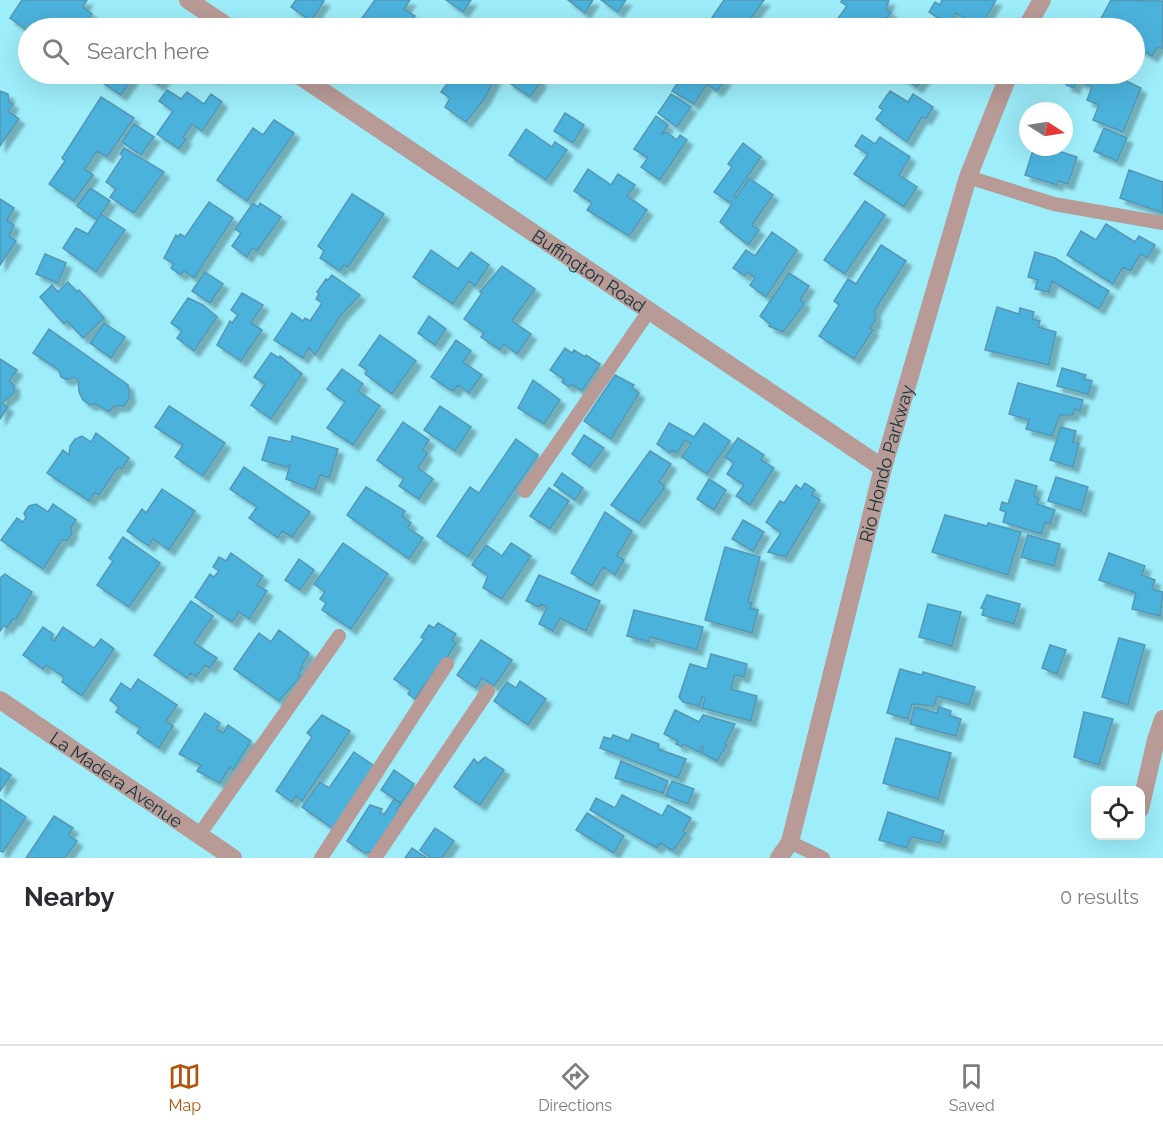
<!DOCTYPE html>
<html lang="en">
<head>
<meta charset="utf-8">
<style>
	:root { --surface:#fff; --page:#f7f7f7; --text:#2b2b33; --muted:#7c7c81; --line:#e1e1e2; --accent:#b45309 }
	body { margin:0; font-family:Raleway,sans-serif; background:var(--page); color:var(--text) }
	.controls { position:absolute; right:18px; bottom:18px; display:grid; overflow:hidden; border-radius:12px; box-shadow:0 6px 24px #0002 }
	.controls button { width:54px; height:54px; display:grid; place-items:center; padding:0; border:0; border-bottom:2px solid var(--line); background:var(--surface); color:var(--text); font:30px sans-serif }
	.compass { position:absolute; left:1019px; top:102px; width:54px; height:54px; border-radius:50%; background:var(--surface); box-shadow:0 6px 24px #0002; rotate:102deg }
	.list { margin:0; padding:0; list-style:none }
	h2 { display:flex; justify-content:space-between; align-items:center; height:78px; margin:0; padding:0 24px; font-size:26px }
	h2 small { font-size:20px; font-weight:400; color:var(--muted) }
	.icon { flex:none; width:33px; height:33px; fill:none; stroke:currentColor; stroke-width:2; stroke-linecap:round; stroke-linejoin:round }
	.map { position:relative; flex:none; width:1163px; height:858px; overflow:hidden }
	.search { position:absolute; background:var(--surface); box-shadow:0 6px 24px #0002; left:18px; right:18px; top:18px; height:66px; display:flex; align-items:center; gap:15px; box-sizing:border-box; padding:0 21px; border-radius:33px; color:var(--muted); font-size:22px }
	.sheet { height:186px; background:var(--surface) }
	nav { display:flex; justify-content:space-around; align-items:center; box-sizing:border-box; height:84px; border-top:2px solid var(--line); background:var(--surface); font-size:16px; color:var(--muted) }
	nav a { display:grid; justify-items:center; gap:3px }
	nav .on { color:var(--accent) }
	.map>svg:first-child { display:block }
	.building { fill:#4bb2dc; stroke:#5597b4; stroke-width:1.5; filter:url(#shadow) }
	.lines { fill:none; stroke-linecap:round; stroke-linejoin:round }
	.lane { stroke:#b89a96; stroke-width:14 }
	.street { stroke:#b89a96; stroke-width:18 }
	.labels { text-anchor:middle; dominant-baseline:central; stroke-width:4.5; stroke-linejoin:round; paint-order:stroke }
	.street-label { font-size:18px; fill:#123439; stroke:#fff }
</style>
</head>
<body>
<div class="map">
<svg width="1163" height="858" viewBox="0 0 1163 858">
	<defs>
		<filter id="shadow"><feDropShadow dx="5.5" dy="5.5" stdDeviation="1.5" flood-color="#0004"/></filter>
	</defs>
	<rect width="100%" height="100%" fill="#9dedfa"/>
	<path class="building" d="M22,0H87L83,7L92,14L82,28H28V31L10,18Z
		M296,0H322L324,1L311,21L291,7Z
		M375,0H410L404,9L415,16L406,28H359L364,19L362,18Z
		M446,0H471L463,12Z
		M568,0H593L585,13Z
		M601,0H626L618,12Z
		M724,0H764L744,28H719L709,22Z
		M842,0H889L886,9L891,12L880,28L871,26L870,28H831L847,6L841,2Z
		M942,0H996L980,28L956,13L949,25L929,12L935,2L940,5Z
		M1111,0L1163,1L1162,49L1158,47L1152,56L1134,46V28H1096Z
		M522,19L536,28H513Z
		M105,74H130L134,76L121,95L100,81Z
		M142,74H167L159,85Z
		M454,74H497L485,98L466,122L445,107L450,98L441,92Z
		M514,74H542L538,80L541,82L530,97L508,82Z
		M684,74H716L725,80L717,91L707,84L694,104L672,91Z
		M897,74H927L917,87Z
		M1070,74H1112L1141,88L1123,132L1093,120L1099,105L1087,100L1092,87L1077,80L1074,88L1066,85Z
		M167,90L181,99L187,92L204,104L211,94L222,102L202,131L192,124L183,137L186,139L179,149L157,134L173,111L159,101Z
		M0,91L8,94L9,102L13,104L8,111L19,119L0,146Z
		M890,91L908,102L913,94L933,107L926,119L922,117L907,142L876,119L883,110L879,107Z
		M671,94L691,107L677,127L658,113Z
		M101,97L134,118L107,157L97,151L85,169L93,175L74,201L49,184L65,161L62,158Z
		M565,113L584,125L573,143L554,131Z
		M656,116L668,125L661,135L666,132L677,140L680,135L687,140L660,180L641,167L648,158L634,149Z
		M274,120L294,133L247,201L217,180L253,128L263,135Z
		M134,124L154,137L141,155L122,142Z
		M1104,128L1127,138L1117,161L1094,151Z
		M526,129L552,147L555,142L567,150L546,180L509,155Z
		M862,135L875,144L880,137L910,157L899,175L917,187L904,207L854,174L868,154L855,146Z
		M743,143L761,157L734,196L736,198L749,178L773,195L752,225L759,230L748,245L720,222L732,204L714,192L732,167L728,164Z
		M1034,147H1046L1077,157L1068,184L1058,181L1057,185L1025,175Z
		M124,148L164,172L134,213L110,197L116,189L106,182L123,156L120,154Z
		M588,169L611,185L618,174L635,185L627,196L647,210L629,236L587,210L592,203L574,191Z
		M1129,170L1163,182V213L1120,198Z
		M90,188L110,201L97,220L77,206Z
		M352,194L384,214L348,267L344,265L340,271L320,258L324,251L318,246Z
		M0,199L14,208L7,220L14,225L9,236L16,241L0,265Z
		M865,201L885,215L845,274L824,260Z
		M209,202L233,218L194,278L184,271L181,275L171,268L174,264L164,258L176,235L178,237L180,234L185,237Z
		M253,203L258,207L260,203L281,217L257,251L252,248L247,257L232,246L241,233L235,229Z
		M101,214L125,230L96,272L63,248L76,228L88,234Z
		M1106,224L1135,242L1139,236L1155,245L1147,258L1141,254L1130,271L1123,267L1113,284L1067,255L1081,231L1096,240Z
		M772,232L797,250L766,297L750,285L755,278L747,272L745,276L733,268L746,250L755,256Z
		M881,245L906,261L875,310V321L870,328L873,330L854,359L819,336L839,305L834,301L848,279L856,284Z
		M431,250L458,269L471,252L489,265L475,286L469,281L453,304L413,277Z
		M1035,252L1055,258L1109,291L1099,309L1052,281L1049,292L1035,289L1038,280L1028,277Z
		M45,254L66,263L58,283L36,274Z
		M502,266L535,289L512,321L531,334L517,354L504,344L500,350L481,337L484,333L464,319L482,293L480,292Z
		M205,272L223,284L210,303L192,291Z
		M789,273L809,286L800,300L804,302L803,306L783,332L769,326L770,324L760,316Z
		M332,275L360,295L341,315L315,355L309,348L303,358L274,340L292,313L303,321L305,318L310,321L322,303L316,299L319,294L317,292L326,279L328,280Z
		M68,282L77,292L79,290L104,318L83,338L67,321L64,324L40,297L52,285L58,292Z
		M242,293L263,305L251,323L262,330L241,361L217,345L230,321L232,323L238,315L231,310Z
		M188,298L203,305L217,317L194,351L177,338L182,331L171,323Z
		M997,307L1019,314L1020,308L1034,312L1032,319L1040,321L1038,327L1056,332L1049,365L985,350Z
		M429,316L446,329L435,345L418,333Z
		M104,323L125,337L111,358L90,343Z
		M49,329L128,385L130,397L124,406H114L109,412L96,404L90,405L83,400L79,392L78,380L74,377L67,380L61,377L59,370L33,353Z
		M380,335L416,361L392,394L365,374L367,370L359,365Z
		M456,340L471,351L463,362L482,375L469,393L458,385L454,391L449,389L431,377Z
		M565,348L572,353L574,350L585,357L586,355L600,364L582,391L571,384L569,387L562,382L564,379L550,370Z
		M271,353L279,358L280,356L302,374L271,419L251,405L265,384L254,377Z
		M0,359L17,370L9,381L14,385V393L2,403L8,407L0,419Z
		M1062,368L1086,375L1084,379L1092,381L1088,394L1057,386Z
		M342,369L363,384L358,391L380,406L353,445L327,428L345,402L327,389Z
		M615,375L634,385L632,388L639,393L611,439L584,421Z
		M533,380L560,400L544,424L518,408Z
		M1018,383L1083,400L1080,411L1074,409L1073,415H1060L1052,436L1026,429L1029,420L1009,414Z
		M169,406L225,443L203,476L175,457L183,445L155,427Z
		M440,406L471,427L455,451L424,430Z
		M403,422L429,440L423,449L427,454L418,468L433,479L419,499L399,486L404,479L377,460Z
		M669,423L694,437L704,423L730,441L707,474L682,457L691,444L685,440L677,453L672,450L670,453L657,444Z
		M1061,427L1076,431L1073,442L1079,443L1073,467L1050,460Z
		M96,433L129,458L122,469L118,467L99,495L95,493L89,501L47,473L63,450L69,455L70,446L75,439L82,436L91,442Z
		M584,435L604,448L590,467L572,454Z
		M292,436L338,449L329,478L320,475L315,490L286,479L290,465L287,467L262,460L269,437L291,442Z
		M738,438L764,455L761,460L774,468L750,505L736,496L744,485L727,474L734,463L725,457Z
		M516,439L538,455L468,557L437,536L470,487L479,493Z
		M650,451L671,464L659,482L664,485V489L639,523L611,505Z
		M244,467L310,512L292,537L282,531L278,538L249,518L257,507L230,489Z
		M562,473L583,488L575,500L554,485Z
		M1056,477L1088,487L1081,511L1048,501Z
		M709,479L726,490L714,510L697,499Z
		M1016,480L1037,486L1034,496L1039,498L1037,504L1055,510L1050,524L1045,522L1041,534L1003,522L1006,512L1000,510L1002,502L1008,504Z
		M805,483L815,490L812,495L820,500L786,557L768,552L781,533L766,522L780,501L784,503L796,485L801,489Z
		M366,487L405,511L402,516L411,523L408,528L423,538L409,559L347,515Z
		M549,488L569,501L550,529L530,516Z
		M162,489L195,511L169,550L153,539L149,546L127,531L142,509L146,513Z
		M36,504L48,512L53,504L76,520L71,528L72,533L67,541L62,540L43,569L1,540L17,518L23,522L26,518L24,513L29,506Z
		M605,512L632,531L617,556L624,560L615,575L603,567L592,586L571,573Z
		M945,515L987,526L988,523L1021,532L1008,575L932,552Z
		M743,520L764,532L753,551L732,539Z
		M1028,535L1060,544L1054,566L1021,557Z
		M123,537L160,563L129,607L97,585L113,561L109,558Z
		M343,543L388,574L351,629L322,610L326,603L320,599L325,592L314,584Z
		M511,543L531,556L502,599L483,588L488,576L472,565L486,545L502,556Z
		M725,547L760,557L748,602L752,603L750,608L758,610L752,633L705,620Z
		M231,553L263,576L257,585L267,591L249,619L239,612L232,622L195,597L210,574L214,577L219,571L213,567L219,557L226,561Z
		M1109,553L1145,566L1142,575L1155,580L1152,589L1163,592L1160,616L1132,609L1136,593L1099,580Z
		M299,559L314,570L300,590L285,580Z
		M5,574L32,592L16,620L13,619L7,628L4,625L0,631V578Z
		M539,575L600,601L586,631L560,618L553,631L539,624L547,607L541,604L539,607L526,601Z
		M987,595L1020,604L1014,624L982,615L984,609L981,608Z
		M191,601L213,616L194,643L217,658L210,668L205,665L196,677L191,673L187,678L154,655Z
		M928,604L961,612L952,646L919,637Z
		M634,610L703,627L697,650L650,637L649,642L627,636Z
		M438,623L456,634L452,640L456,643L437,674L434,672L415,699L408,694L410,690L394,679L424,639L421,637L429,625L434,628Z
		M43,627L53,634L51,639L54,641L63,627L94,648L101,639L114,649L82,696L62,682L64,677L46,665L43,669L23,655Z
		M279,630L309,653L301,667L303,668L298,674L301,676L279,701L234,669L259,633L271,642Z
		M1119,638L1145,645L1128,705L1102,697Z
		M481,640L512,660L494,686L482,678L476,688L457,675Z
		M1050,645L1066,650L1057,674L1042,668Z
		M711,654L747,664L744,677L735,675L731,689L757,696L751,721L702,708L705,698L702,697L700,706L683,702L679,697L690,664L707,669Z
		M900,669L922,675L923,672L975,687L969,705L937,696L934,706L912,704L908,719L887,713Z
		M138,679L177,705L166,721L173,726L159,748L137,733L140,728L116,712L119,707L110,700L121,683L131,690Z
		M520,681L546,699L528,725L494,701L507,682L516,688Z
		M915,707L937,713L939,707L951,711L950,716L961,719L956,736L910,724Z
		M675,710L699,722L703,715L735,724L725,744L727,745L717,761L701,753L704,747L702,746L699,752L683,744L682,747L676,744L678,741L664,734Z
		M1084,712L1113,719L1099,765L1074,757Z
		M205,713L220,723L216,729L223,733L228,725L251,741L233,770L230,767L220,783L197,771L201,765L179,754Z
		M322,715L350,731L302,801L296,796L292,802L276,791L312,737L307,733Z
		M632,734L659,744L658,749L686,759L678,778L600,748L604,737L611,739L613,735L629,741Z
		M896,738L951,753L938,799L883,783Z
		M354,752L377,768L335,830L302,807L320,782L329,788Z
		M485,757L504,770L480,805L454,787L474,759L478,763Z
		M621,761L668,781L663,793L615,778Z
		M0,768L11,775L0,791Z
		M394,770L414,784L401,803L381,790Z
		M672,781L694,789L688,804L666,796Z
		M622,795L662,816L668,805L691,818L683,831L686,833L673,851L660,843L657,848L590,810L596,798L615,808Z
		M0,799L26,817L3,852L0,851Z
		M394,799L401,804L396,810L400,813L374,852L365,853L347,841L370,805L382,809L380,812L384,815Z
		M888,812L944,831L940,843L911,837L907,848L879,840Z
		M587,813L624,836L614,853L576,830Z
		M54,816L73,828L68,835L77,841L65,858H26Z
		M435,828L454,841L442,858H431L420,850Z
		M412,848L427,858H405Z"/>
	<g class="lines">
		<path class="lane" d="M968,177L1054,204L1163,223
			M525,491L649,311
			M199,835L339,636
			M790,842L823,858
			M321,858L447,664
			M375,858L488,691"/>
		<g class="street">
			<path d="M188,0L230,28"/>
			<path d="M1026,28L1042,0"/>
			<path id="s1" d="M297,74L883,468"/>
			<path id="s2" d="M0,700L233,858"/>
			<path d="M1140,809L1156,740L1163,719"/>
			<path id="s3" d="M779,858L790,842L883,468L968,177L1009,74"/>
		</g>
	</g>
	<g class="labels">
		<g class="street-label">
			<text stroke="none"><textPath href="#s1" startOffset="352">Buffington Road</textPath></text>
			<text stroke="none"><textPath href="#s3" startOffset="410">Rio Hondo Parkway</textPath></text>
			<text stroke="none"><textPath href="#s2" startOffset="141">La Madera Avenue</textPath></text>
		</g>
	</g>
</svg>
<div class="controls">
<button><svg class="icon" aria-label="locate" viewBox="0 0 24 24"><circle cx="12" cy="12" r="6"/><path d="M12 2v4M12 18v4M2 12h4M18 12h4"/></svg></button>
</div>
<svg class="compass" viewBox="-18 -18 36 36"><path d="M0-13l5 13h-10z" fill="#e53935"/><path d="M0 13l5-13h-10z" fill="#7c7c81"/></svg>
<div class="search"><svg class="icon" aria-label="search" viewBox="0 0 24 24"><circle cx="10" cy="10" r="6"/><path d="M15 15l6 6"/></svg>Search here</div>
</div>
<section class="sheet">
<h2>Nearby<small>0 results</small></h2>
<ul class="list">
</ul>
</section>
<nav>
<a class="on"><svg class="icon" aria-label="map" viewBox="0 0 24 24"><path d="M3 6l6-2 6 2 6-2v14l-6 2-6-2-6 2zM9 4v14M15 6v14"/></svg>Map</a>
<a><svg class="icon" aria-label="directions" viewBox="0 0 24 24"><path d="M12 3l9 9-9 9-9-9zM9 14v-3h6M13 9l2 2-2 2"/></svg>Directions</a>
<a><svg class="icon" aria-label="saved" viewBox="0 0 24 24"><path d="M7 4h10v16l-5-4-5 4z"/></svg>Saved</a>
</nav>
</body>
</html>
